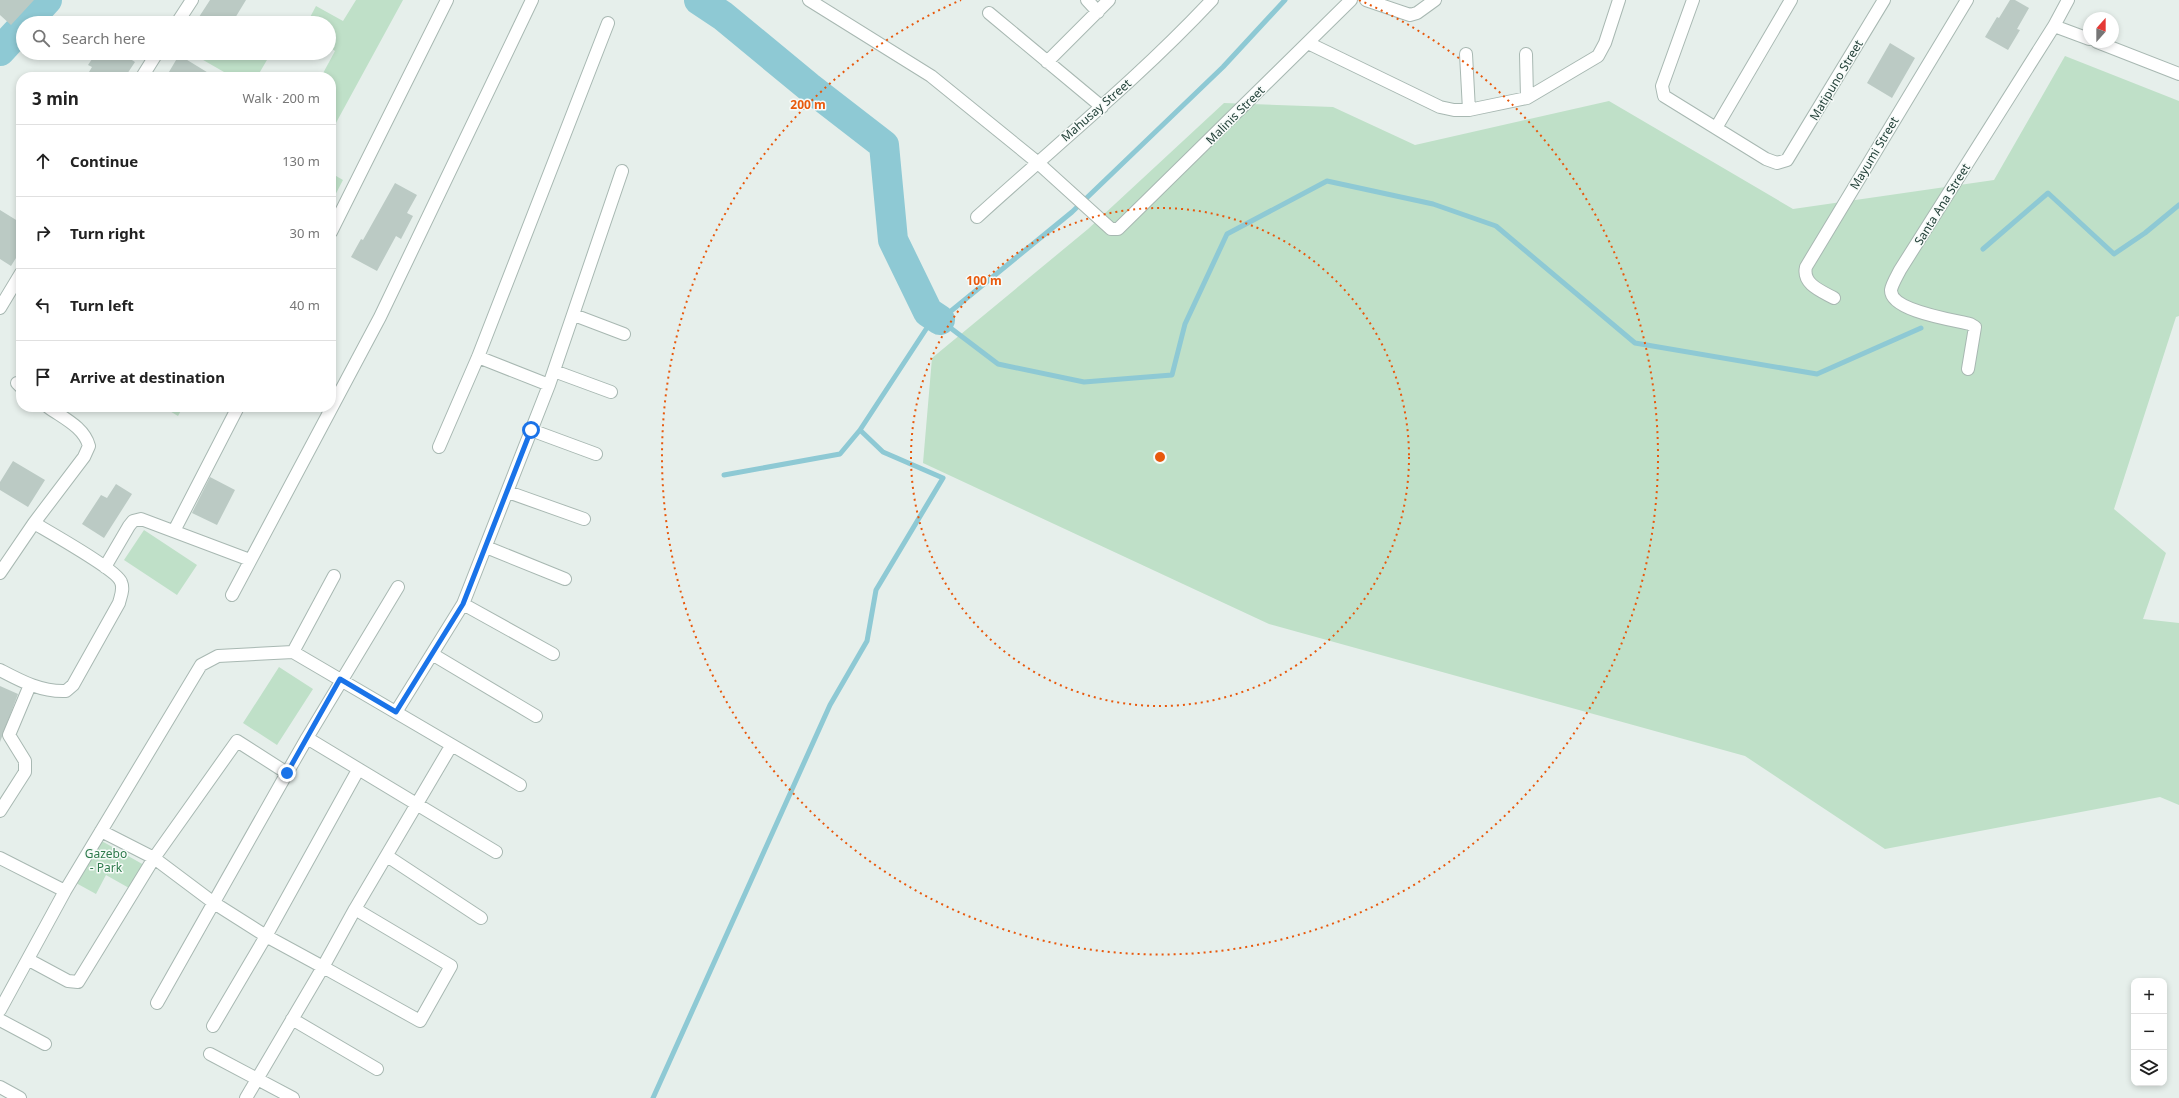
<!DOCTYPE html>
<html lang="en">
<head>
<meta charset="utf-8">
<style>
	:root { --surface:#fff; --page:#f2f2f2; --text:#222; --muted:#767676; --line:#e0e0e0 }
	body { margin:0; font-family:"Noto Sans",sans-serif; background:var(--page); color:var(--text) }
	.controls { position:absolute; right:12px; bottom:12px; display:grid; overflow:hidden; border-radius:8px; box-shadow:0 2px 6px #0003 }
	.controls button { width:36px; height:36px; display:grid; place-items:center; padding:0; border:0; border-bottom:1px solid var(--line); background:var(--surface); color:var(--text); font:20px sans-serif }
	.compass { position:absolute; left:2083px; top:12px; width:36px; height:36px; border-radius:50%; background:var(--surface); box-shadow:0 2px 6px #0003; rotate:21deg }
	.stop { position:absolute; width:12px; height:12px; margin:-9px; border:3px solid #1a73e8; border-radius:50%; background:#fff }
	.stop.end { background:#1a73e8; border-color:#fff; box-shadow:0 1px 4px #0008 }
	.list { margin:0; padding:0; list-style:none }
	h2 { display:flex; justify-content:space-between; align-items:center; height:52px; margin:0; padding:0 16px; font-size:17px }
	h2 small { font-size:13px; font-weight:400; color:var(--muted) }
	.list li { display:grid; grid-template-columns:26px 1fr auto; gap:12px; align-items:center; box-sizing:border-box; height:72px; padding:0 16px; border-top:1px solid var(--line) }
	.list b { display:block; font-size:15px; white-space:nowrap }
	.list em { font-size:13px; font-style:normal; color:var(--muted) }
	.icon { flex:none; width:22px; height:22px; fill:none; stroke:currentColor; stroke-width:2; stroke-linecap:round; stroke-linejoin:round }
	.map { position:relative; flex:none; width:2179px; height:1098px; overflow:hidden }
	.search { position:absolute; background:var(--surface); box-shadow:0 2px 6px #0003; left:16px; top:16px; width:320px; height:44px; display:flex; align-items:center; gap:10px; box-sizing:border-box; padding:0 14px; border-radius:22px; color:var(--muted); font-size:15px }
	.panel { position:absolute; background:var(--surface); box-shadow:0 2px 6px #0003; left:16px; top:72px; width:320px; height:340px; border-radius:16px }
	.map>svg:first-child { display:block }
	.green { fill:#bfe0c8 }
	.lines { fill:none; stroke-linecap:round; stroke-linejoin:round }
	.stream { stroke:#8ec9d4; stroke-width:5 }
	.river { stroke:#8ec9d4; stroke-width:30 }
	.building { fill:#bbcac4 }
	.minor-casing { stroke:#a8b8b2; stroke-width:14 }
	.minor { stroke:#fff; stroke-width:12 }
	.route { stroke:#1a73e8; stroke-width:5 }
	.ring { fill:none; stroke:#e8590c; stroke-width:2; stroke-dasharray:2 4 }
	.labels { text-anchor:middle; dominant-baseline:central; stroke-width:3; stroke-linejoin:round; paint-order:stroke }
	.street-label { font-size:12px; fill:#24423a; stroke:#f7fbf9 }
	.park-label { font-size:12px; fill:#2d7a4b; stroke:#f7fbf9 }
	.centre { fill:#e8590c; stroke:#f7fbf9; stroke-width:2 }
	.ring-label { font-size:12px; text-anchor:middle; font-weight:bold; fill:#e8590c; stroke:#f7fbf9; stroke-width:3; stroke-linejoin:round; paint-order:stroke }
</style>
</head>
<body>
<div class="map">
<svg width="2179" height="1098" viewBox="0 0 2179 1098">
	<rect width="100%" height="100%" fill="#e6efeb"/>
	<path class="green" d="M356,0H403L331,132V77H321L335,51L329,47V23H307L316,6L343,21Z
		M191,53H271L257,77H221L224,72Z
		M2065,56L2179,101V316L2176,317L2114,509L2166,553L2143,619L2179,623V805L2160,797L1885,849L1745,756L1269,624L923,463L932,358L1088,229L1224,103L1333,107L1415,145L1609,101L1793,209L1994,180Z
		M331,173L343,180L331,203Z
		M163,407H183L178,416Z
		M144,530L197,565L177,595L124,560Z
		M279,667L313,689L277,745L243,723Z
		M100,840L144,865L129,888L106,875L96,894L76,883Z"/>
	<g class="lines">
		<path class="stream" d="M1285,0L1223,67L1072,212L940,320L998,364L1084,382L1172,375L1185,324L1227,234L1327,181L1433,204L1496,226L1635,343L1817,374L1921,328
			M1983,249L2048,193L2114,254L2145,233L2179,205
			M724,475L840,454L860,430
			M653,1098L830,705L867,641L876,590L943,478L883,452L860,430L934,317"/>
		<path class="river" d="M699,0L723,16L809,87L884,145L893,240L928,312L940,320
			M26,23L47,0
			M0,51L23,26"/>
	</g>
	<path class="building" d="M0,0H34L11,25L0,15Z
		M210,0H246L232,23H208L199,17Z
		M2010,0H2015L2029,8L2017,29L2020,30L2008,50L1985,37L1997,17L1999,18Z
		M1890,43L1915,58L1892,98L1867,83Z
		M96,53H121L135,62L125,77H86L92,67L88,65Z
		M179,55L215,77H166Z
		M395,183L417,195L407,213L413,216L401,239L396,236L377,271L351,257L361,239L363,240Z
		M0,210L21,223V250L11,266L0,259Z
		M13,461L45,480L28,507L0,490V482Z
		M210,477L235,490L217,525L192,513Z
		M116,484L132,494L104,538L82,524L101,495L107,498Z
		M0,686L18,694L0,742Z"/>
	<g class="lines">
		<g class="minor-casing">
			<path id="minor" d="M809,0L931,76L1037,162L1111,229H1118L1351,0
				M1087,0L1098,12
				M1366,0L1410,15L1417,13L1435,0
				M1693,0L1662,86L1664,96L1766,159L1777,163L1787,160L1884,0
				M989,13L1102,107
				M177,23L192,0
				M2054,26L2089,39
				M2097,42L2179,74
				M1308,43L1440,107L1454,110H1469L1527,98L1598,56L1605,43L1619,0
				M1466,54L1469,110
				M1526,54L1527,98
				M1047,62L1109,0
				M142,77L157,53
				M1716,128L1791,0
				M977,217C1056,145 1139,78 1212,0
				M331,232L447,0
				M1834,298C1821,291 1802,284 1806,267L1967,0
				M0,308L21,273
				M574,315L624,334
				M478,357L549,385
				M1968,369L1975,327L1970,324C1954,320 1890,311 1891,290C1892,284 1897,276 1900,270L2054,26L2068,0
				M554,371L611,392
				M17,383L21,387
				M531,430L596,454
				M439,447L478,357L608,23
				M508,492L584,519
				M174,531L238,407
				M486,547L565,579
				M105,567L129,526L133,521L141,519L250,560
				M0,573L34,523L84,457L89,446C84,427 63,418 48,407
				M232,595L380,317L532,0
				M463,604L553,654
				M293,652L334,576
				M432,654L536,716
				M0,670C21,681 41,692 66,691L73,685L119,603C121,595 124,589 121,582C117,570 49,532 34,523
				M396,712L463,604L549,385L622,171
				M307,738L398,587
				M287,773L307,738L496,852
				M0,811L25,772V761L9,735L30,685
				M101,831L154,858L214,903L266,936L323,967L355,909L451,746
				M387,856L481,918
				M0,858L65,891
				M29,960L68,981L78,982L154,858L237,741L287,773L157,1003
				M0,1010L65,891L201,665L218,656L293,652L520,785
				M292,1019L377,1069
				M0,1020L45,1044
				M213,1026L266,936L358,770
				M210,1054L293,1098
				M0,1087L20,1098
				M246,1098L323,967L420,1021L451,966L355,909"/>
		</g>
		<use href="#minor" class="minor"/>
	</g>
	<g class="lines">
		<path class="route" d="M287,773L340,679L396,712L463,604L531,430"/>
	</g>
	<g class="ring">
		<circle cx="1160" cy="457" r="249"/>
		<path d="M1359 0A498 498 0 1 1 961 0"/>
	</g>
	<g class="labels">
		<g class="street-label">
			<text transform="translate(1836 80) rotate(-59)">Matipuno Street</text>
			<text transform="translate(1096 110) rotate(-41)">Mahusay Street</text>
			<text transform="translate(1235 115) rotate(-45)">Malinis Street</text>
			<text transform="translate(1874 153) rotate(-59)">Mayumi Street</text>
			<text transform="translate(1942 204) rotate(-58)">Santa Ana Street</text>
		</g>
		<g class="park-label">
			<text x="106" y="853">Gazebo<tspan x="106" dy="14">- Park</tspan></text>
		</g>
	</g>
	<circle cx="1160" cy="457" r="6" class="centre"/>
	<g class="ring-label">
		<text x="808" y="109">200 m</text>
		<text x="984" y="285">100 m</text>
	</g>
</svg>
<div class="controls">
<button>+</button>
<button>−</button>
<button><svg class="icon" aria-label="layers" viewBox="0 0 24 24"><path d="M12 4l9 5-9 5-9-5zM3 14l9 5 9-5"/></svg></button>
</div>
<svg class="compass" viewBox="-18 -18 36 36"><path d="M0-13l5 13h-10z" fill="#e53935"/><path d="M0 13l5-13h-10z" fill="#767676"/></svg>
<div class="stop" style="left:531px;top:430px"></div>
<div class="stop end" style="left:287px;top:773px"></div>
<div class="search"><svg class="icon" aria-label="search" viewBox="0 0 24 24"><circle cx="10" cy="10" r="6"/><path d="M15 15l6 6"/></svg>Search here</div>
<section class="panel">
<h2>3 min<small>Walk · 200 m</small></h2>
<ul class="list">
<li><svg class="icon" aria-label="ahead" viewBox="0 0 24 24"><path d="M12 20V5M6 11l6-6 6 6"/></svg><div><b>Continue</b></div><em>130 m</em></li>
<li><svg class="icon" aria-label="right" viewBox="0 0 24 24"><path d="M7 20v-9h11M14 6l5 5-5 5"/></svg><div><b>Turn right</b></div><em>30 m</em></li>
<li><svg class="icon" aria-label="left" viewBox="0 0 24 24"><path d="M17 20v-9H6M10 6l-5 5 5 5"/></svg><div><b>Turn left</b></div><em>40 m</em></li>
<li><svg class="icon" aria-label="arrive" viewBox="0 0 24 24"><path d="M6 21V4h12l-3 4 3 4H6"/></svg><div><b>Arrive at destination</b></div></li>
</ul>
</section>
</div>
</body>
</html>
